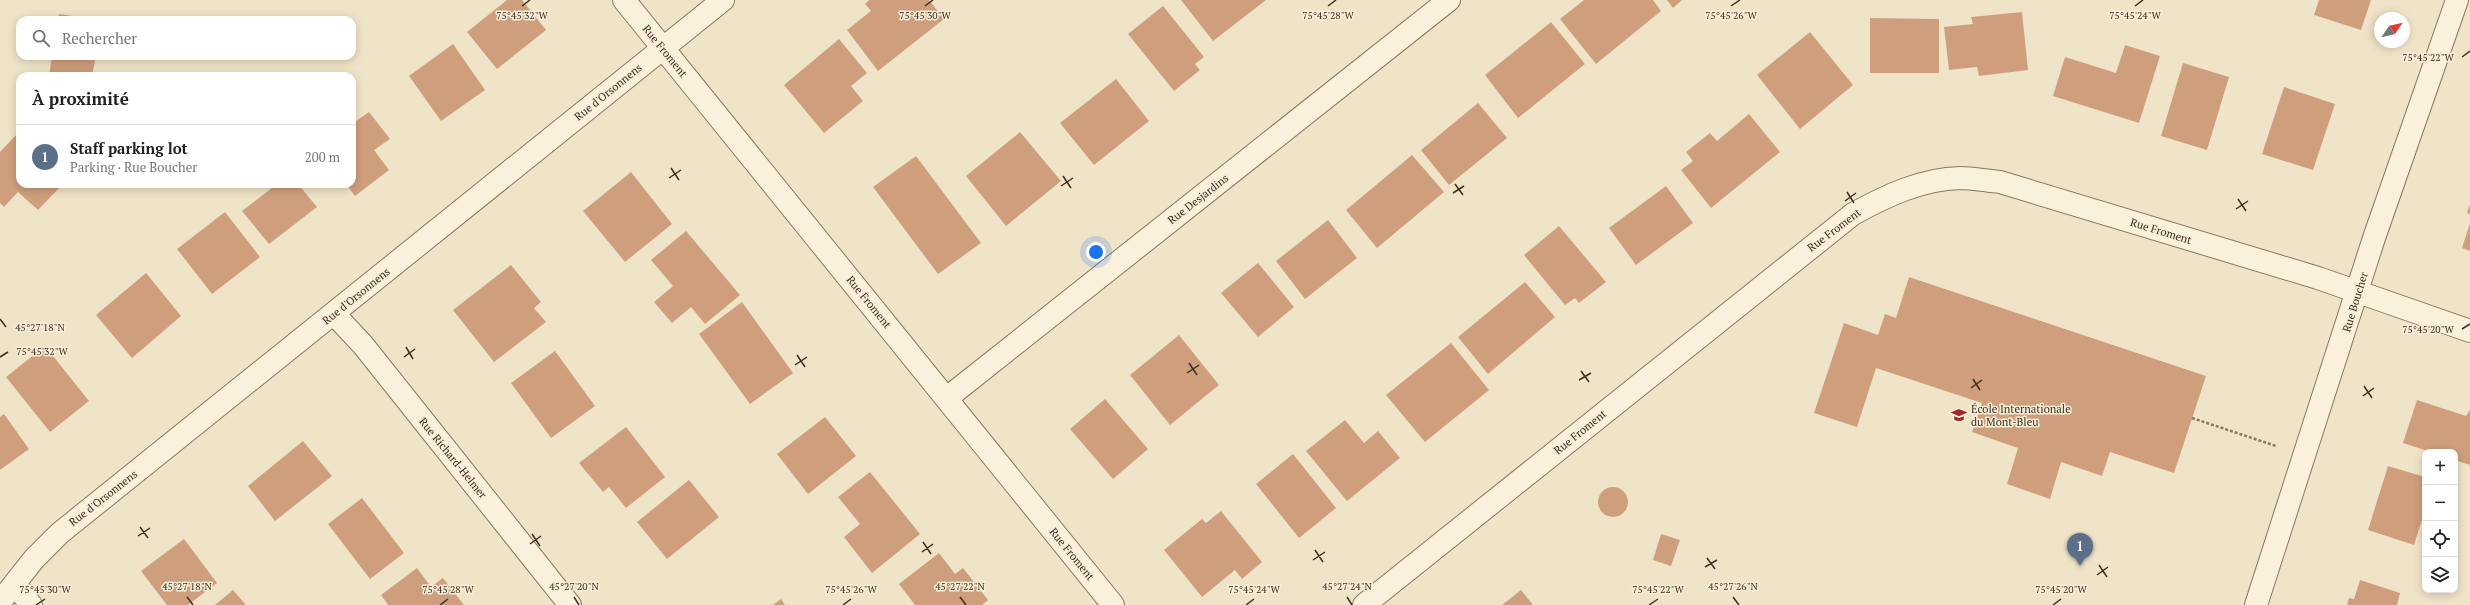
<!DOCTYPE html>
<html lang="fr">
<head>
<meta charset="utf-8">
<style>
	:root { --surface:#fff; --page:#f2f2f2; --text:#202124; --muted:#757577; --line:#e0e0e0; --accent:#7c3aed }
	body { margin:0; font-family:"PT Serif",serif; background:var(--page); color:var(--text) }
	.controls { position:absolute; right:12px; bottom:12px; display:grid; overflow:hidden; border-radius:8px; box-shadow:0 2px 10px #0003 }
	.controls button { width:36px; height:36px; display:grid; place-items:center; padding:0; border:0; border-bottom:1px solid var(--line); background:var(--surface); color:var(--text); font:20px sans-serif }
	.compass { position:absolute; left:2374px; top:12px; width:36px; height:36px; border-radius:50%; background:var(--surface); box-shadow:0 2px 10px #0003; rotate:56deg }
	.you { position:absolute; left:1096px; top:252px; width:14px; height:14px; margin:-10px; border:3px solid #fff; border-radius:50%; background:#1a73e8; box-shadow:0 0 0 6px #1a73e833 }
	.badge { display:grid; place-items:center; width:26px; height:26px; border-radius:50%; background:var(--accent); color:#fff; font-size:13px; font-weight:700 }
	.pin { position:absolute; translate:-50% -33px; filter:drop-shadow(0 1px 2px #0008) }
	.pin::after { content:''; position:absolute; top:21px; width:14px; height:12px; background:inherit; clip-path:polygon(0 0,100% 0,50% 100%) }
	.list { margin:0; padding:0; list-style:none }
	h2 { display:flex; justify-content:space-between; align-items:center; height:52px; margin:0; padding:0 16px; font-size:17px }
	h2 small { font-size:13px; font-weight:400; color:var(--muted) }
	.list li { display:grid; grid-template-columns:26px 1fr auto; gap:12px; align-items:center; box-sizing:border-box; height:64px; padding:0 16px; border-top:1px solid var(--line) }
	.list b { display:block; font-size:15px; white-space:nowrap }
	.list p { margin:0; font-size:13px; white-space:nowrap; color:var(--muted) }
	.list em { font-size:13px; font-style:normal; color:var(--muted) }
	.icon { flex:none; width:22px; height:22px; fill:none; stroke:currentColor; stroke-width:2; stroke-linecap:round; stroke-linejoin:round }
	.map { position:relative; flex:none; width:2470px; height:605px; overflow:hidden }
	.search { position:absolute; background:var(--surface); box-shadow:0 2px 10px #0003; left:16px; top:16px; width:340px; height:44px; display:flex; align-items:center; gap:10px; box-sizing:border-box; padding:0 14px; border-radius:12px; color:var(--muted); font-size:15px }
	.panel { position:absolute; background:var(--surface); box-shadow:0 2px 10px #0003; left:16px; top:72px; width:340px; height:116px; border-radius:12px }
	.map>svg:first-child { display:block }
	.building { fill:#cf9f7d }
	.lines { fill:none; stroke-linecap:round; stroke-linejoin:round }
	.minor-casing { stroke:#8d765c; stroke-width:24 }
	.path { stroke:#8d765c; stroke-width:2.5; stroke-dasharray:3 2; stroke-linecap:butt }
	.minor { stroke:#faf1dc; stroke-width:22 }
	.ticks { fill:none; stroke:#3d2e20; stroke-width:1.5 }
	.labels { text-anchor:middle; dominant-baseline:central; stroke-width:3; stroke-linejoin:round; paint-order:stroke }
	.street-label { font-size:11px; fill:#3d2e20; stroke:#f7eed8 }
	.poi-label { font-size:11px; fill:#3d2e20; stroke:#f7eed8; text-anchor:start }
	.ticks-label { font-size:10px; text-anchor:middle; fill:#3d2e20; stroke:#f7eed8; stroke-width:3; stroke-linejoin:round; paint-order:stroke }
</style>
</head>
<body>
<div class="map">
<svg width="2470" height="605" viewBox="0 0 2470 605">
	<rect width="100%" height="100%" fill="#f0e4c8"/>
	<path class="building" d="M507,0H522L546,30L497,69L467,32Z
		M869,0H929L944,19L878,71L847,30L871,11L865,4Z
		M1181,0H1266L1213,41Z
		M1584,0H1653L1661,11L1596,64L1560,19Z
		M1667,0H1682L1673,8Z
		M2319,0H2371L2361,30L2314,15Z
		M1163,6L1204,57L1195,64L1200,70L1174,91L1128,34Z
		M2022,12L2028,70L1979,76L1977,67L1949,70L1944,27L1973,24L1971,17Z
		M59,14L92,19V20H58Z
		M1870,18L1939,19V73H1870Z
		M1551,22L1585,64L1518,118L1485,75Z
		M1810,32L1853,85L1800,129L1757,75Z
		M839,39L867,73L851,86L863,101L824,133L784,85Z
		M453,44L485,90L441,121L409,76Z
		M2125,45L2160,56L2139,123L2053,96L2065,57L2116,73Z
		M52,56H96L92,76H49Z
		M2183,63L2229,77L2207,150L2161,136Z
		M1116,79L1149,121L1094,165L1060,123Z
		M2284,87L2335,104L2313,170L2262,154Z
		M1478,103L1507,138L1449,185L1421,150Z
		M369,112L390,139L374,150L389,170L355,196L346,184H352V124Z
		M1749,114L1780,152L1711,208L1681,170L1693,161L1686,152L1710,133L1717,141Z
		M20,131V184H63L38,210L18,192L4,207L0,203V152Z
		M1020,132L1061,181L1006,226L966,176Z
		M1412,155L1444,192L1377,248L1346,210Z
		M916,156L981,243L938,274L873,187Z
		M631,172L672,224L625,262L583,211Z
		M277,184H298L317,207L269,244L242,211Z
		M1666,186L1693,223L1636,265L1609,228Z
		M2470,204V214L2467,213Z
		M225,212L260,257L212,294L177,249Z
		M1328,220L1357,258L1305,299L1276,261Z
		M2470,223V251L2462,248Z
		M1559,226L1606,282L1579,303L1575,298L1565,305L1524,255Z
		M686,231L740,295L705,324L691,307L672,323L654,302L673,286L651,260Z
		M1258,263L1294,307L1258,337L1221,293Z
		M511,265L541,302L534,308L546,322L494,362L453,310Z
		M146,273L181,316L132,358L96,315Z
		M1909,277L2206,376L2174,473L2110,452L2102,476L2061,462L2050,499L2007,484L2018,448L1972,432L1982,403L1876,368L1857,427L1814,413L1844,323L1878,335L1885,314L1896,318Z
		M1525,282L1555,317L1488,374L1458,337Z
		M742,302L793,373L750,404L699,334Z
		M1179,335L1219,385L1170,425L1130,375Z
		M1451,343L1489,390L1425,442L1386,395Z
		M45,346L89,401L50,432L6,377Z
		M555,351L595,406L551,438L511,383Z
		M1105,399L1148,449L1113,479L1070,429Z
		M2417,400L2466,416L2470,410V465L2455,460V452H2431L2403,443Z
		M4,414L29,449L0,470V417Z
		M825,417L856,456L808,494L777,454Z
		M1345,420L1364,443L1378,431L1400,458L1347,501L1306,451Z
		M626,427L665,477L626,508L609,487L603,492L579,463Z
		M303,441L332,476L275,521L248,486Z
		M1293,454L1336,508L1299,538L1256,484Z
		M2388,466L2425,477V510L2414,545L2368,530Z
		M870,472L920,534L872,573L844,537L860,524L838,497Z
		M689,480L719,517L667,559L637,522Z
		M1598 502a15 15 0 1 1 30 0a15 15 0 1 1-30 0Z
		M362,498L404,553L370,579L328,524Z
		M1221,511L1262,562L1242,579L1235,570L1202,597L1164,550L1202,519L1206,523Z
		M1661,534L1680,540L1671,566L1653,560Z
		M184,539L217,583L188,605H167L141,571Z
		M939,553L955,574L963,568L988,600L982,605H915L899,584Z
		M417,568L431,587L443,578L464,605H388L381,595Z
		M2360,580L2400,593L2397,605H2347L2349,598L2354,599Z
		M233,590L246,605H215Z
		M1521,590L1533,605H1502Z
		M781,599L785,605H773Z"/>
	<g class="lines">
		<g class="minor-casing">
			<path id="minor" d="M624,0L1113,605
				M334,314L363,345L570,605
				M947,398L1449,0
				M15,584L31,605
				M0,602L34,559L60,533L723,0
				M1364,605L1853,214C1886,196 1921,179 1960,178C1973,178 1987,181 2000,182L2318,278L2470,331
				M2256,605L2374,238L2457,0"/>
		</g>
		<path class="path" d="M2192,418L2276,446"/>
		<use href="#minor" class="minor"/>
	</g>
	<path class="ticks" d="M522,6L530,0M925,6L933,0M1328,6L1336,0M1731,6L1740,0M2135,6L2143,0M2462,57L2470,51M671,168L679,180M1063,176L1071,188M669,178L681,170M1455,184L1463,195M1061,186L1073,178M1847,192L1854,203M1453,193L1464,186M2238,199L2246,211M1845,201L1856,193M2236,209L2248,201M0,319L6,327M2462,329L2470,324M406,347L413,359M797,355L805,367M0,357L8,352M404,357L415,349M1189,363L1197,375M795,365L807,357M1581,371L1589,382M1187,373L1199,365M1973,379L1980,390M1579,380L1591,373M2364,386L2372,398M1971,388L1982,380M2363,396L2374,388M140,527L148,538M532,534L540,546M138,536L150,528M923,542L931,554M530,544L541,536M1315,550L1323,562M922,552L933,544M1707,558L1715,569M1313,560L1325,552M2099,565L2107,577M1705,567L1717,560M2097,575L2108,567M187,597L193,605M574,597L579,605M960,597L966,605M1347,597L1352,605M1733,597L1739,605M36,605L45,599M440,605L448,599M843,605L851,599M1246,605L1254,599M1649,605L1658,599M2053,605L2061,599"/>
	<defs>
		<g id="school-bare" transform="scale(1.2)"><path d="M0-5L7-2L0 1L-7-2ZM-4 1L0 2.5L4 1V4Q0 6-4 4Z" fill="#9e2a2b" stroke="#f7eed8" stroke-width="2.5" paint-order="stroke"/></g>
	</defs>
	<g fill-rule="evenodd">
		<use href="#school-bare" x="1959" y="415"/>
	</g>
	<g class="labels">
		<g class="street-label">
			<text transform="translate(665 51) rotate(51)">Rue Froment</text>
			<text transform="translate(608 92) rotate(-39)">Rue d'Orsonnens</text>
			<text transform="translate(1198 199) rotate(-38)">Rue Desjardins</text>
			<text transform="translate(1834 230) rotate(-37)">Rue Froment</text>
			<text transform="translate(2161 231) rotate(17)">Rue Froment</text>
			<text transform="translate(356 296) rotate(-39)">Rue d'Orsonnens</text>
			<text transform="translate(869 302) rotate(51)">Rue Froment</text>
			<text transform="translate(2355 302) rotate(-73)">Rue Boucher</text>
			<text transform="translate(1580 432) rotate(-39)">Rue Froment</text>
			<text transform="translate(453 458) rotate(51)">Rue Richard-Helmer</text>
			<text transform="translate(103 498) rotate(-38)">Rue d'Orsonnens</text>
			<text transform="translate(1072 554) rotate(51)">Rue Froment</text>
		</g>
		<g class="poi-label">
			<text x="1971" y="409">École Internationale<tspan x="1971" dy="13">du Mont-Bleu</tspan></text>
		</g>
	</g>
	<g class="ticks-label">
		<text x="925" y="19">75°45'30"W</text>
		<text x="1731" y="19">75°45'26"W</text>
		<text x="522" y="19">75°45'32"W</text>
		<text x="1328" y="19">75°45'28"W</text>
		<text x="2135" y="19">75°45'24"W</text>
		<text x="2428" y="61">75°45'22"W</text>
		<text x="40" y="331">45°27'18"N</text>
		<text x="2428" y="333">75°45'20"W</text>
		<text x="42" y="355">75°45'32"W</text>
		<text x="187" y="590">45°27'18"N</text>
		<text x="574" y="590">45°27'20"N</text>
		<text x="960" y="590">45°27'22"N</text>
		<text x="1347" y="590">45°27'24"N</text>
		<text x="1733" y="590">45°27'26"N</text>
		<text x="45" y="593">75°45'30"W</text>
		<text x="448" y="593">75°45'28"W</text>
		<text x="851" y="593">75°45'26"W</text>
		<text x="1254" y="593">75°45'24"W</text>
		<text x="1658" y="593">75°45'22"W</text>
		<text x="2061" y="593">75°45'20"W</text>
	</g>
</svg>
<div class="controls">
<button>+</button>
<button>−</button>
<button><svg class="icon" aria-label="locate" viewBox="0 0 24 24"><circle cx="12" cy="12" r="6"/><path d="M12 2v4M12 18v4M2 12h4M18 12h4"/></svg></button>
<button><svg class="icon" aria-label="layers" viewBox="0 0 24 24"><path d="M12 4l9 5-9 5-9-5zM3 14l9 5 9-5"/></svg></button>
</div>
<svg class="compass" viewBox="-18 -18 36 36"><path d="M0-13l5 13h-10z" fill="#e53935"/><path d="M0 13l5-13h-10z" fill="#757577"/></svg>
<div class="you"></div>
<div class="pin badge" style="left:2080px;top:566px;background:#5c6f8a">1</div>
<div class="search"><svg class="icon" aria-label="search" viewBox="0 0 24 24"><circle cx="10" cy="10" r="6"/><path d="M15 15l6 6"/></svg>Rechercher</div>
<section class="panel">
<h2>À proximité<small></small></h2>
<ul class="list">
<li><span class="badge" style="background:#5c6f8a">1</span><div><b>Staff parking lot</b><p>Parking · Rue Boucher</p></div><em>200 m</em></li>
</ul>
</section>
</div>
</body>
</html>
